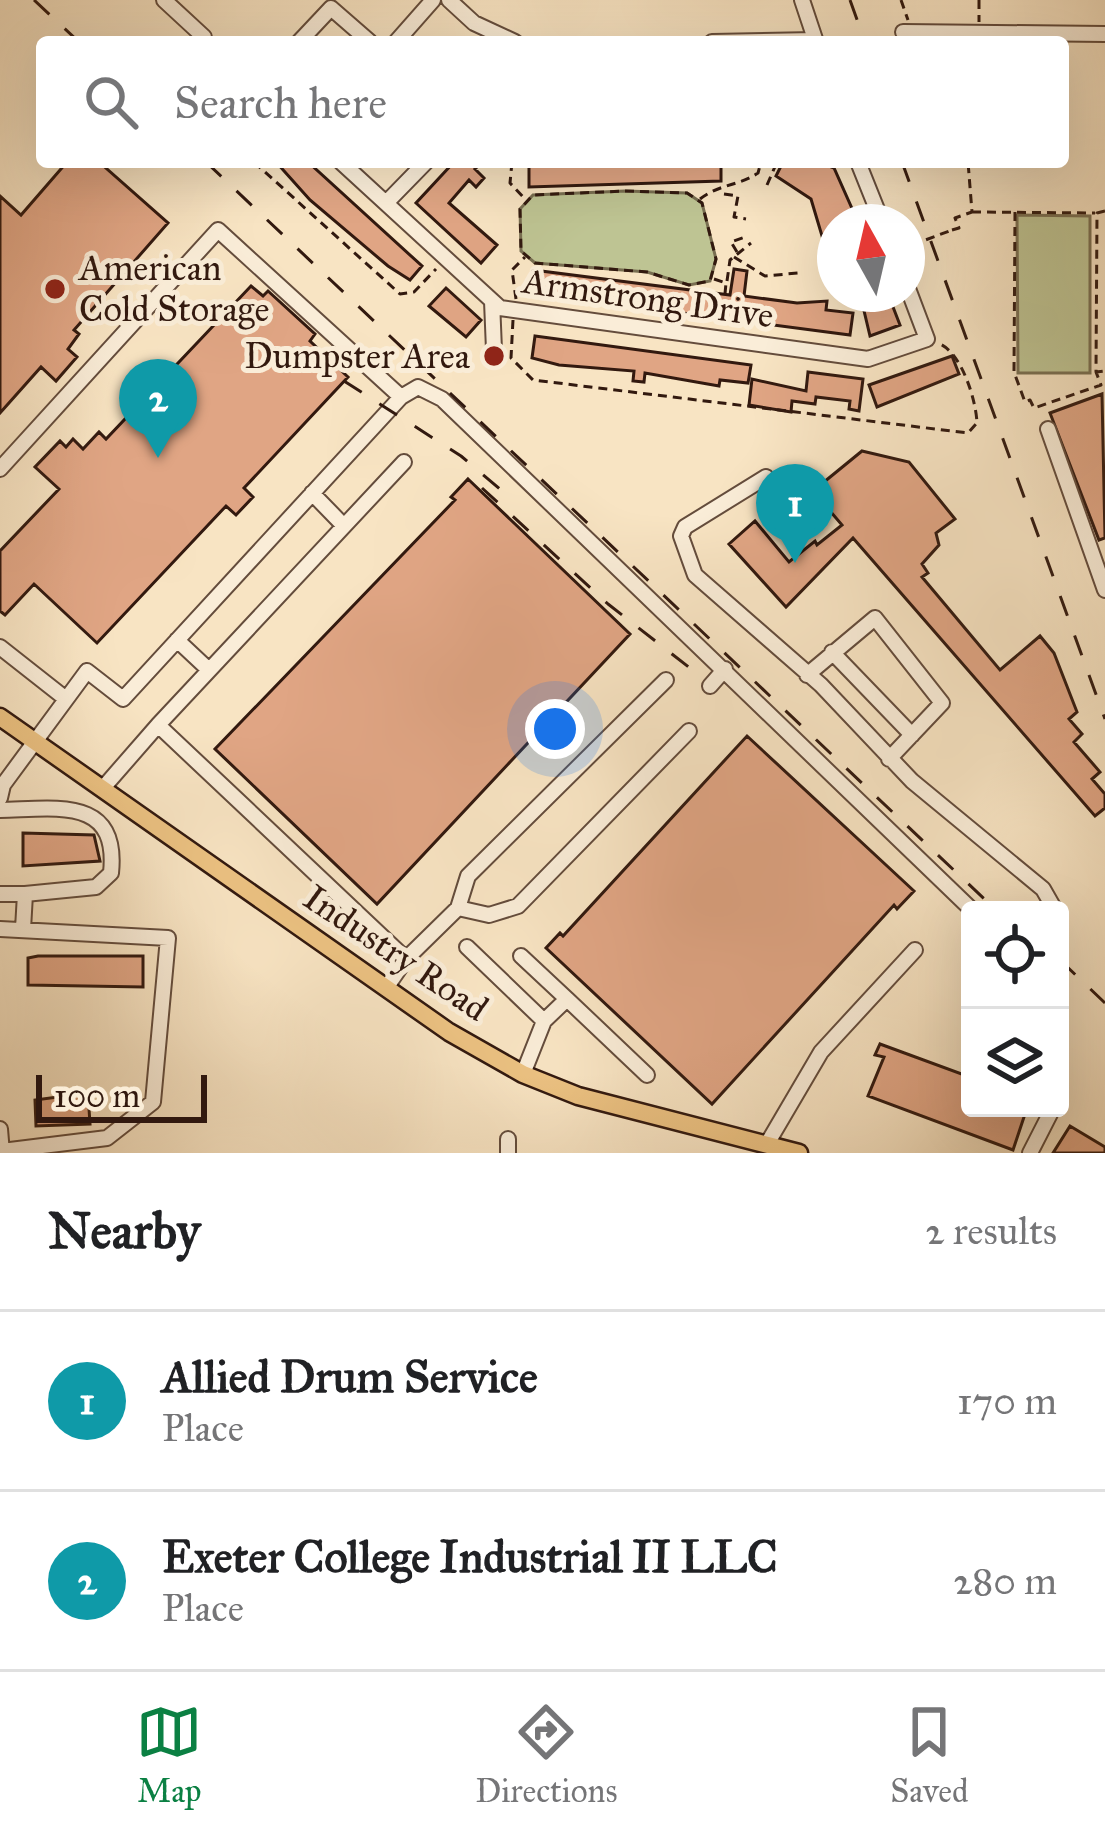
<!DOCTYPE html>
<html lang="en">
<head>
<meta charset="utf-8">
<style>
	:root { --surface:#fff; --page:#f6f6f6; --text:#202124; --muted:#757577; --line:#e0e0e0; --accent:#0b8043 }
	body { margin:0; font-family:"IM FELL Great Primer",serif; background:var(--page); color:var(--text) }
	.controls { position:absolute; right:36px; bottom:36px; display:grid; overflow:hidden; border-radius:12px; box-shadow:0 12px 48px #0002 }
	.controls button { width:108px; height:108px; display:grid; place-items:center; padding:0; border:0; border-bottom:3px solid var(--line); background:var(--surface); color:var(--text); font:60px sans-serif }
	.compass { position:absolute; left:817px; top:204px; width:108px; height:108px; border-radius:50%; background:var(--surface); box-shadow:0 12px 48px #0002; rotate:352deg }
	.scale { position:absolute; left:36px; bottom:30px; width:171px; box-sizing:border-box; padding-left:12px; border:6px solid #32190f; border-top:0; font-size:33px; line-height:42px; white-space:nowrap; color:#32190f; -webkit-text-stroke:9px #faedd8; paint-order:stroke }
	.you { position:absolute; left:555px; top:729px; width:42px; height:42px; margin:-30px; border:9px solid #fff; border-radius:50%; background:#1a73e8; box-shadow:0 0 0 18px #1a73e833 }
	.badge { display:grid; place-items:center; width:78px; height:78px; border-radius:50%; background:var(--accent); color:#fff; font-size:39px; font-weight:700 }
	.pin { position:absolute; translate:-50% -99px; filter:drop-shadow(0 3px 6px #0008) }
	.pin::after { content:''; position:absolute; top:63px; width:42px; height:36px; background:inherit; clip-path:polygon(0 0,100% 0,50% 100%) }
	.list { margin:0; padding:0; list-style:none }
	h2 { display:flex; justify-content:space-between; align-items:center; height:156px; margin:0; padding:0 48px; font-size:51px }
	h2 small { font-size:39px; font-weight:400; color:var(--muted) }
	.list li { display:grid; grid-template-columns:78px 1fr auto; gap:36px; align-items:center; box-sizing:border-box; height:180px; padding:0 48px; border-top:3px solid var(--line) }
	.list b { display:block; font-size:45px; white-space:nowrap }
	.list p { margin:0; font-size:39px; white-space:nowrap; color:var(--muted) }
	.list em { font-size:39px; font-style:normal; color:var(--muted) }
	.icon { flex:none; width:66px; height:66px; fill:none; stroke:currentColor; stroke-width:2; stroke-linecap:round; stroke-linejoin:round }
	.map { position:relative; flex:none; width:1105px; height:1153px; overflow:hidden }
	.search { position:absolute; background:var(--surface); box-shadow:0 12px 48px #0002; left:36px; right:36px; top:36px; height:132px; display:flex; align-items:center; gap:30px; box-sizing:border-box; padding:0 42px; border-radius:12px; color:var(--muted); font-size:45px }
	.sheet { height:516px; background:var(--surface) }
	nav { display:flex; justify-content:space-around; align-items:center; box-sizing:border-box; height:168px; border-top:3px solid var(--line); background:var(--surface); font-size:33px; color:var(--muted) }
	nav a { display:grid; justify-items:center; gap:6px }
	nav .on { color:var(--accent) }
	.map>svg:first-child { display:block }
	.green { fill:#bec493; stroke:#786e51; stroke-width:3 }
	.building { fill:#e0a584; stroke:#32190f; stroke-width:3 }
	.lines { fill:none; stroke-linecap:round; stroke-linejoin:round }
	.minor-casing { stroke:#644c3c; stroke-width:18 }
	.major-casing { stroke:#32190f; stroke-width:21 }
	.path { stroke:#32190f; stroke-width:3; stroke-dasharray:9 6; stroke-linecap:butt }
	.minor { stroke:#faedd8; stroke-width:14 }
	.major { stroke:#ecc282; stroke-width:16 }
	.rail { stroke:#32190f; stroke-width:3; stroke-dasharray:21 21; stroke-linecap:butt }
	.path-bridge { stroke:#32190f; stroke-width:3; stroke-dasharray:9 6; stroke-linecap:butt }
	.poi-dot { fill:#8f2418; stroke:#faedd8; stroke-width:4.5 }
	.labels { text-anchor:middle; dominant-baseline:central; stroke-width:10; stroke-linejoin:round; paint-order:stroke }
	.poi-label { font-size:36px; fill:#32190f; stroke:#faedd8; text-anchor:start }
	.street-label { font-size:36px; fill:#32190f; stroke:#faedd8 }
</style>
</head>
<body>
<div class="map">
<svg width="1105" height="1153" viewBox="0 0 1105 1153">
	<rect width="100%" height="100%" fill="#f8e4c3"/>
	<filter id="stains"><feTurbulence type="fractalNoise" baseFrequency=".00167" numOctaves="4"/><feColorMatrix values="0 0 0 0 .2 0 0 0 0 .09 0 0 0 0 .02 0 0 0 .5 -.17"/></filter>
	<radialGradient id="worn" r=".72"><stop offset=".6" stop-color="#630" stop-opacity="0"/><stop offset="1" stop-color="#630" stop-opacity=".3"/></radialGradient>
	<path class="green" d="M625,191L687,193L702,203L716,259L710,281L689,285L647,272L535,263L521,251L520,209L533,195Z
		M1017,215L1090,216V373H1018Z"/>
	<path class="building" d="M67,162H99L168,223L74,330L79,334L68,349L77,357L56,381L41,367L0,413V196L21,215Z
		M276,162H308L422,266L410,280L388,266L310,200Z
		M454,162H482L475,169L484,178L476,187L469,180L449,203L497,245L481,263L416,203Z
		M529,162H721V181L529,187Z
		M783,162H819L834,168L858,222H835V242L825,246L811,199L776,176Z
		M734,269L747,271L744,296L797,303L827,301L826,310L853,313L850,335L531,293L533,270L730,295Z
		M251,286L263,296L268,291L315,334L310,341L348,377L244,488L253,497L236,515L226,506L97,643L34,584L5,615L0,611V551L59,489L35,467L60,441L66,447L73,439L83,449L99,432L106,439Z
		M446,288L481,320L466,337L429,306Z
		M873,294H888L900,325L870,336L861,298Z
		M535,336L751,365L748,383L720,380L719,386L645,373L644,382L633,381L634,371L559,365L532,358Z
		M952,356L959,374L877,407L869,385Z
		M808,372L863,379L859,411L849,409L850,401L816,397L815,404L792,401L791,412L749,405L752,379L806,391Z
		M1102,394L1105,538L1099,540L1050,413Z
		M862,451L909,462L955,519L936,533L939,545L922,564L928,573L922,577L1000,670L1040,636L1054,653L1077,712L1069,719L1082,734L1074,742L1100,772L1092,779L1105,794V808L1095,816L853,538L786,607L729,544L755,521L789,562L815,541L817,545L842,525L813,491Z
		M468,479L630,634L377,904L215,749L455,500L451,497Z
		M747,736L914,891L897,909L894,905L712,1104L546,948L560,933L563,936Z
		M23,833L94,835L100,861L23,866Z
		M38,956H143V987L28,985V958Z
		M880,1044L970,1077V1108H1027L1013,1150L868,1096L884,1057L875,1055Z
		M88,1093L90,1124L36,1126L35,1100Z
		M1070,1126L1105,1147V1153H1053Z"/>
	<g class="lines">
		<g class="minor-casing">
			<path id="minor" d="M164,0L204,37
				M449,0L474,23L515,42
				M802,0L816,42
				M903,32L1105,34
				M299,42L331,8L370,42
				M396,42L433,0
				M712,42L815,40
				M341,162L500,308L868,359L927,339L907,286
				M858,162L882,222
				M386,203L426,162
				M492,301L494,350
				M401,397L418,387L442,399L972,910
				M1048,429L1105,590
				M0,469L218,230L401,397L123,699L87,671L3,785L0,798
				M766,477L685,527L681,536L695,575L821,685L912,781L1043,889L1055,910
				M312,493L344,526
				M177,640L209,670
				M0,647L66,699
				M832,652L912,735
				M807,675L875,618L942,703L889,759
				M710,686L725,669
				M158,725L404,462
				M103,788L158,725L406,959L386,988
				M0,810C57,809 119,796 111,873L96,887L25,894L23,929
				M0,894H25
				M458,908L489,915L518,906L689,731
				M0,929L168,938L153,1102L107,1138L2,1151
				M467,947L544,1021L523,1074
				M521,956L567,999L544,1021
				M406,959L458,908L468,876L666,680
				M567,999L647,1075
				M1060,1056V1068
				M0,1129L2,1153
				M767,1144L821,1052L915,950
				M508,1153V1139
				M1030,1153L1053,1108"/>
		</g>
		<g class="major-casing">
			<path id="major" d="M0,717L449,1032L523,1074L578,1096L799,1153"/>
		</g>
		<path class="path" d="M901,0L908,20
			M979,0V22
			M254,162L400,294L414,292L436,269
			M512,162L510,183L525,199
			M767,185L777,162
			M625,191L687,193L702,203L716,259L710,281L689,285L647,272L535,263L521,251L520,209L533,195Z
			M724,194L738,196L734,217L746,219
			M700,199C719,184 739,186 758,173L761,162
			M1105,211L1097,213L1096,372L1105,371
			M972,212L1095,213
			M1015,212L1014,372L1025,402L1030,400L1034,408L1101,385L1096,372
			M952,230L959,228L955,218L972,212L968,162
			M907,247L912,245
			M737,252L731,242L748,236
			M734,257L765,276L798,273
			M714,279L726,283L722,326
			M727,281L730,260L751,243
			M516,299L512,270L525,257
			M513,320L511,358L533,380L968,433L977,423C976,400 962,354 940,344"/>
		<use href="#minor" class="minor"/>
		<use href="#major" class="major"/>
		<path class="rail" d="M34,0L79,42
			M850,0L865,42
			M206,162L996,910
			M902,162L1105,719
			M344,381L461,456L501,490
			M482,488L608,604L695,672
			M1060,960L1105,1003"/>
		<path class="path-bridge" d="M912,245L952,230"/>
	</g>
	<g class="poi-dot">
		<circle cx="55" cy="289" r="12"/>
		<circle cx="494" cy="356" r="12"/>
	</g>
	<g class="labels">
		<g class="poi-label">
			<text x="79" y="268">American<tspan x="79" dy="41">Cold Storage</tspan></text>
			<text x="470" y="356" text-anchor="end">Dumpster Area</text>
		</g>
		<g class="street-label">
			<text transform="translate(648 298) rotate(8)">Armstrong Drive</text>
			<text transform="translate(396 953) rotate(34)">Industry Road</text>
		</g>
	</g>
	<rect width="100%" height="100%" filter="url(#stains)"/>
	<rect width="100%" height="100%" fill="url(#worn)"/>
</svg>
<div class="controls">
<button><svg class="icon" aria-label="locate" viewBox="0 0 24 24"><circle cx="12" cy="12" r="6"/><path d="M12 2v4M12 18v4M2 12h4M18 12h4"/></svg></button>
<button><svg class="icon" aria-label="layers" viewBox="0 0 24 24"><path d="M12 4l9 5-9 5-9-5zM3 14l9 5 9-5"/></svg></button>
</div>
<svg class="compass" viewBox="-18 -18 36 36"><path d="M0-13l5 13h-10z" fill="#e53935"/><path d="M0 13l5-13h-10z" fill="#757577"/></svg>
<div class="scale">100 m</div>
<div class="you"></div>
<div class="pin badge" style="left:795px;top:563px;background:#0f9aa8">1</div>
<div class="pin badge" style="left:158px;top:458px;background:#0f9aa8">2</div>
<div class="search"><svg class="icon" aria-label="search" viewBox="0 0 24 24"><circle cx="10" cy="10" r="6"/><path d="M15 15l6 6"/></svg>Search here</div>
</div>
<section class="sheet">
<h2>Nearby<small>2 results</small></h2>
<ul class="list">
<li><span class="badge" style="background:#0f9aa8">1</span><div><b>Allied Drum Service</b><p>Place</p></div><em>170 m</em></li>
<li><span class="badge" style="background:#0f9aa8">2</span><div><b>Exeter College Industrial II LLC</b><p>Place</p></div><em>280 m</em></li>
</ul>
</section>
<nav>
<a class="on"><svg class="icon" aria-label="map" viewBox="0 0 24 24"><path d="M3 6l6-2 6 2 6-2v14l-6 2-6-2-6 2zM9 4v14M15 6v14"/></svg>Map</a>
<a><svg class="icon" aria-label="directions" viewBox="0 0 24 24"><path d="M12 3l9 9-9 9-9-9zM9 14v-3h6M13 9l2 2-2 2"/></svg>Directions</a>
<a><svg class="icon" aria-label="saved" viewBox="0 0 24 24"><path d="M7 4h10v16l-5-4-5 4z"/></svg>Saved</a>
</nav>
</body>
</html>
